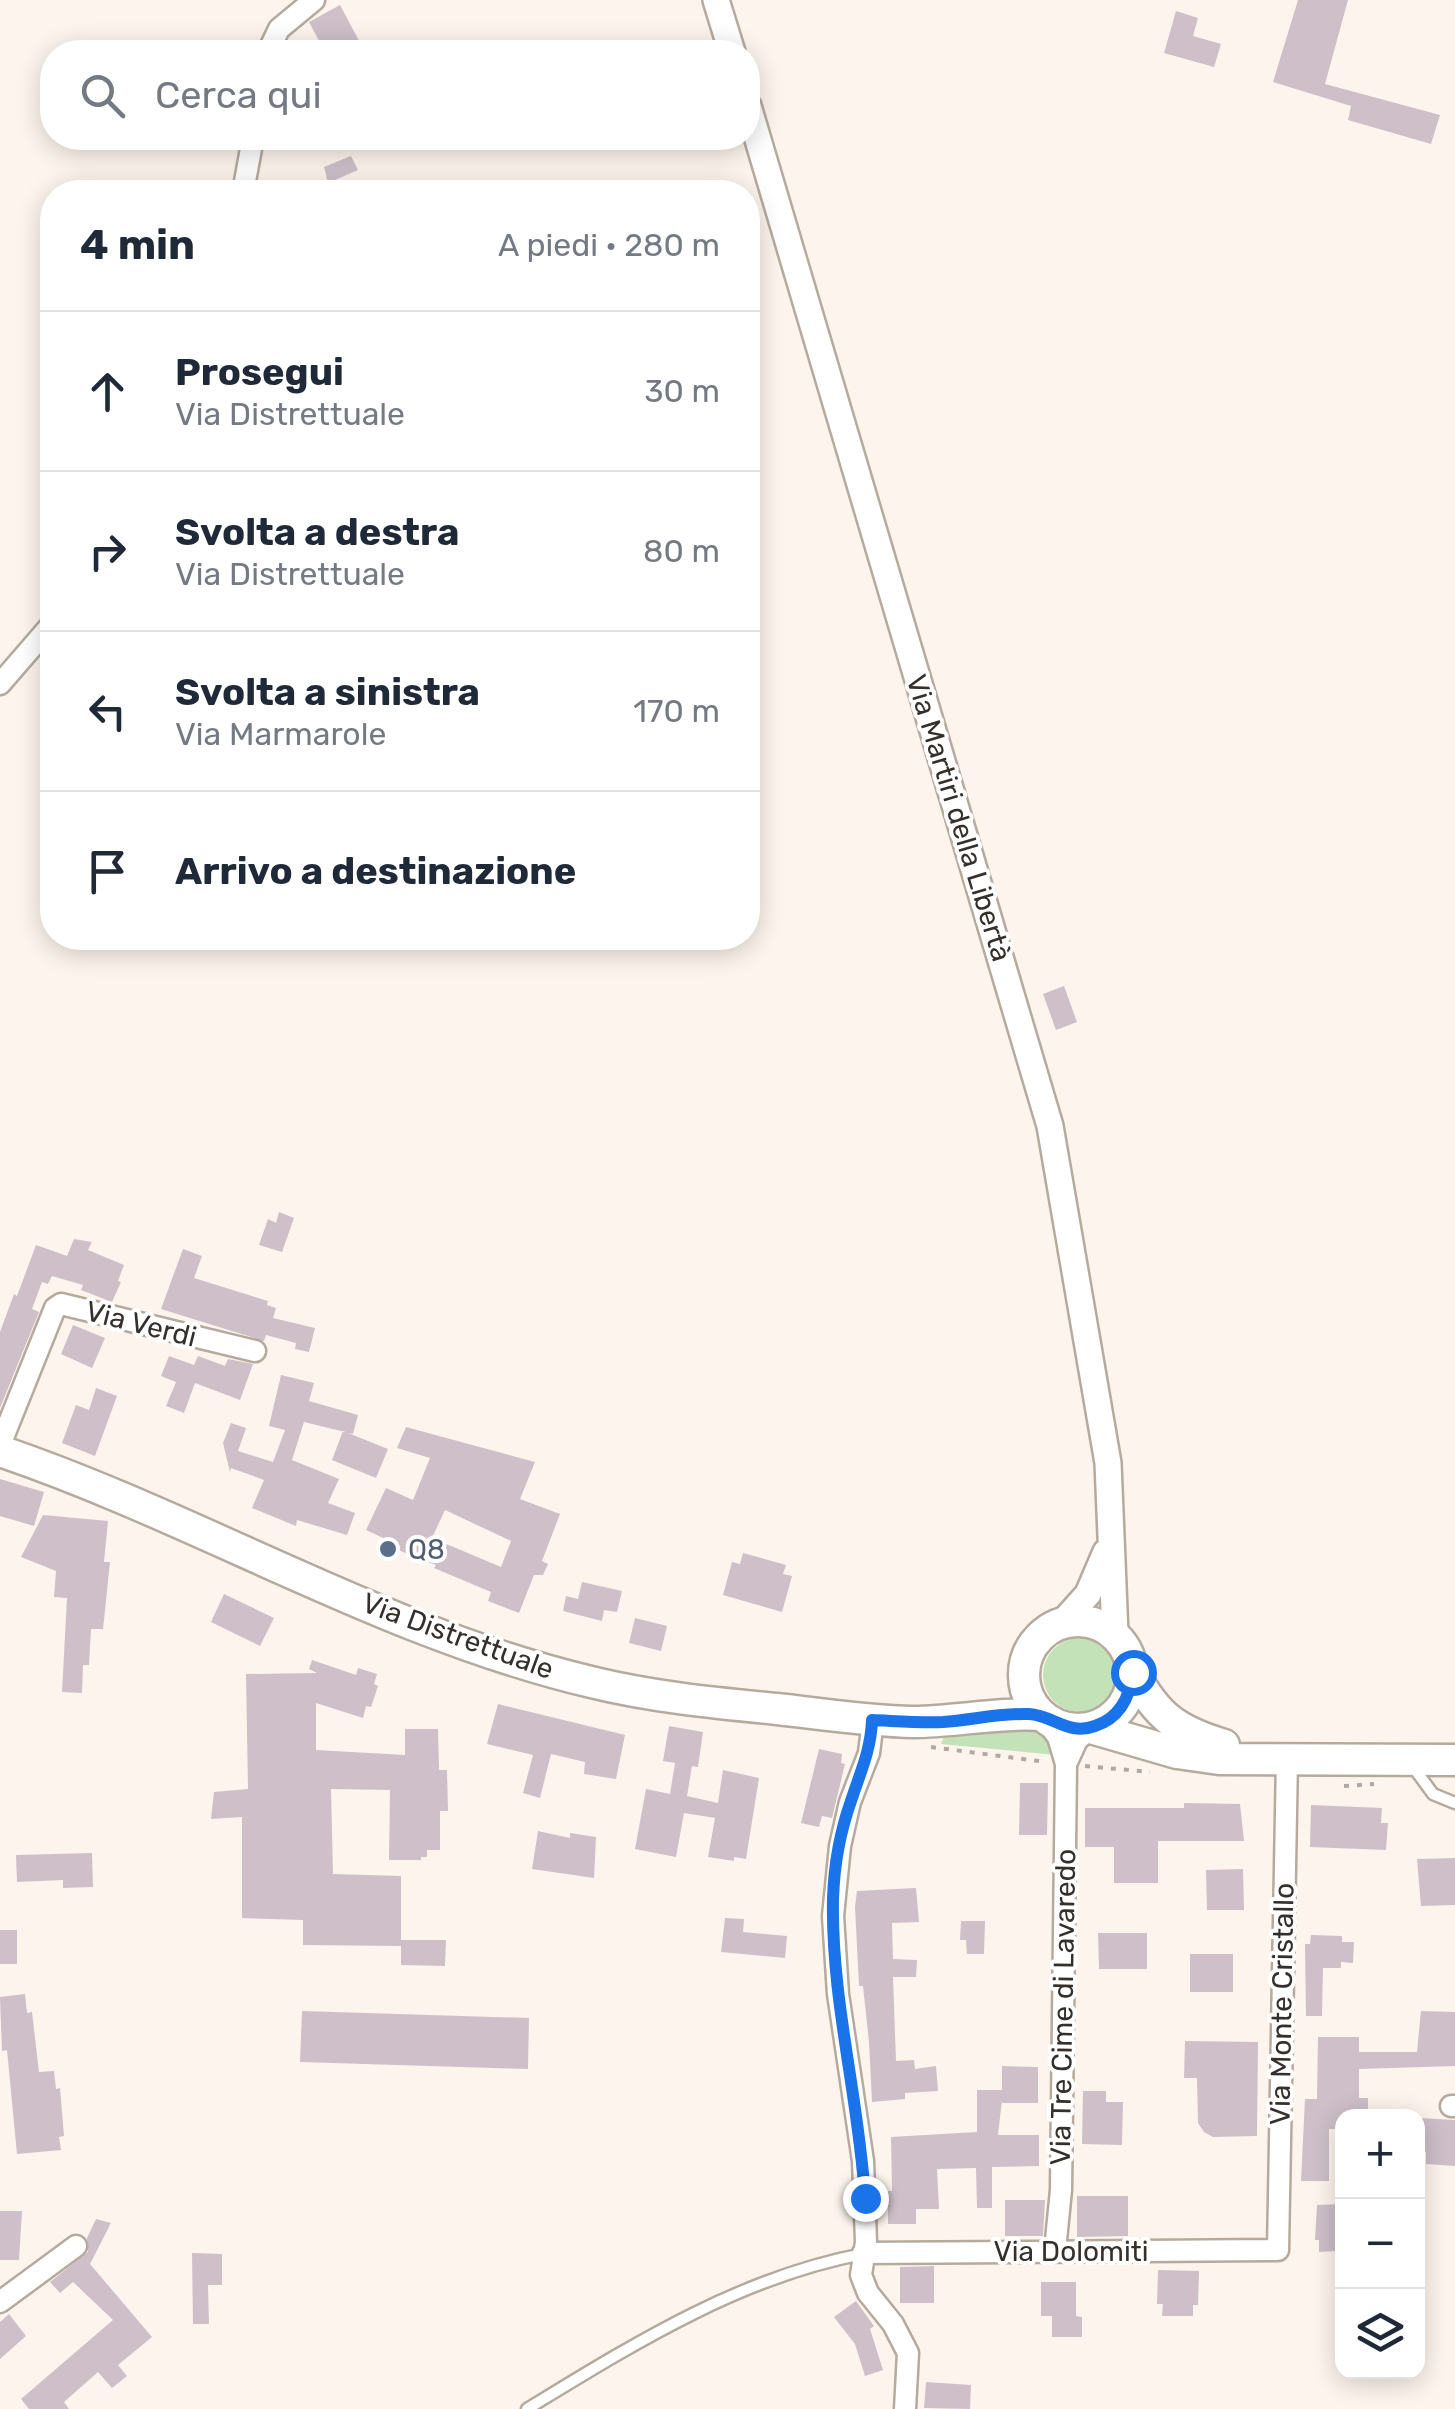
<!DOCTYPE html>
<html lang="it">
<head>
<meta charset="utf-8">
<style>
	:root { --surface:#fff; --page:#f6f6f7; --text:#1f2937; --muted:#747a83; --line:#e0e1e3 }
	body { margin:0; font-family:Rubik,sans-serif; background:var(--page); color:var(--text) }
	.controls { position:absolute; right:30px; bottom:30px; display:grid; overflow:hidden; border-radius:20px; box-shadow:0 5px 25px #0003 }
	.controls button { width:90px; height:90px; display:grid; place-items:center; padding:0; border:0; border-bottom:2px solid var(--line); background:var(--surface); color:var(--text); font:50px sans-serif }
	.stop { position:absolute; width:30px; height:30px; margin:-22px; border:8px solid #1a73e8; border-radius:50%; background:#fff }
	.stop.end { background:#1a73e8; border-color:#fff; box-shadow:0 2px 10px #0008 }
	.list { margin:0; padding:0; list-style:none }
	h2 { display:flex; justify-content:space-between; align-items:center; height:130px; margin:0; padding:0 40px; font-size:42px }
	h2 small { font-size:32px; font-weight:400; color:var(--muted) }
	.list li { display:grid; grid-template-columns:65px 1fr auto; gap:30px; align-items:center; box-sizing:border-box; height:160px; padding:0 40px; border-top:2px solid var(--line) }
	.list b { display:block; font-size:38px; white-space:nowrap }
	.list p { margin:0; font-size:32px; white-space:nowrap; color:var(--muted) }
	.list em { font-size:32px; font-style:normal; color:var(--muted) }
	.icon { flex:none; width:55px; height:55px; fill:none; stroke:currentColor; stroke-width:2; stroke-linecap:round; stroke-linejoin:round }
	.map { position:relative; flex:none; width:1455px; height:2409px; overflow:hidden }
	.search { position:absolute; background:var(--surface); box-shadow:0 5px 25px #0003; left:40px; top:40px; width:720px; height:110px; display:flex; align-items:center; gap:25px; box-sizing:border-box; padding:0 35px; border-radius:40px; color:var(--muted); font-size:38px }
	.panel { position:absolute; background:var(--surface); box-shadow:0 5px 25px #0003; left:40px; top:180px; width:720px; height:770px; border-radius:40px }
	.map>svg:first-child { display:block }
	.green { fill:#c3e2b8 }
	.building { fill:#cebfc9; fill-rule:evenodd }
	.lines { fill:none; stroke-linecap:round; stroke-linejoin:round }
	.service-casing { stroke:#b6aa9e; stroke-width:15 }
	.minor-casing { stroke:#b6aa9e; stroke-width:25 }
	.tertiary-casing { stroke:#b6aa9e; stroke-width:30 }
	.secondary-casing { stroke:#b6aa9e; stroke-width:35 }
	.path { stroke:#b0a9a2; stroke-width:4; stroke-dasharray:5 8; stroke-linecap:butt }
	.service { stroke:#fff; stroke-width:10 }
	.minor { stroke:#fff; stroke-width:20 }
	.tertiary { stroke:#fff; stroke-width:25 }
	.secondary { stroke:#fff; stroke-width:30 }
	.route { stroke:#1a73e8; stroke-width:12 }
	.service-dot { fill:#5c6f8a; stroke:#fff; stroke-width:4 }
	.labels { text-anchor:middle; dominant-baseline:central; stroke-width:8; stroke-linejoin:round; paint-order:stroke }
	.street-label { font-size:28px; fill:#35302b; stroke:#fff }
	.service-label { font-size:28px; fill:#4e5e75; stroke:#fff; text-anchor:start }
</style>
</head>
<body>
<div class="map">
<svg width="1455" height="2409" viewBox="0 0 1455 2409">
	<rect width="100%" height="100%" fill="#fdf5ed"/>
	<path class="green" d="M1043 1675a37 37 0 1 1 74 0a37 37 0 1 1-74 0Z
		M1028,1728L1047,1737L1056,1755L941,1744L944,1736L991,1729Z"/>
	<path class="building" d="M1298,0H1348L1325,84L1440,115L1431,144L1348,120L1351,106L1273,82Z
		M340,5L365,52H325L309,22Z
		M1176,11L1198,18L1193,36L1221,44L1214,67L1164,53Z
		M351,156L358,170L328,183L324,167Z
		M1064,986L1077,1022L1056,1030L1043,994Z
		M279,1212L294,1218L282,1252L259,1245L268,1219L276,1223Z
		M74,1239L92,1242L88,1250L124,1265L118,1281L121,1282L112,1302L81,1290L83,1285L52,1276L48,1284L42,1282L32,1309L39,1312L0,1408V1332L14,1294L17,1296L36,1245L67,1256Z
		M183,1249L202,1256L194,1278L268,1301L267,1305L276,1308L273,1318L315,1328L309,1352L295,1349L296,1343L266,1335L264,1341L161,1309Z
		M73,1325L105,1338L92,1368L61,1354Z
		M169,1356L194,1365L198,1356L225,1366L228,1359L253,1364L240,1400L195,1383L184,1413L166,1406L176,1382L161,1376Z
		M281,1375L314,1383L309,1401L358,1415L353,1434L304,1422L292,1460L339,1479L328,1503L355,1513L347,1535L297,1520L296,1526L252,1508L264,1480L231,1468L230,1472L223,1443L231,1423L246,1428L238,1451L273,1462L285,1430L269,1426Z
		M96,1388L117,1396L95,1456L62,1443L76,1405L89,1410Z
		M406,1427L535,1462L520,1499L560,1514L542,1561L548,1564L543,1575H534L519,1613L488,1601L491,1592L434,1568L436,1565L393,1548L398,1545L366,1530L386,1488L413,1500L430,1458L397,1448ZM445,1510L511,1541L501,1567L432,1538Z
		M343,1431L388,1449L376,1478L332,1460Z
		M0,1479L44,1492L34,1526L0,1516Z
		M43,1515L108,1521L104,1562H110L103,1629H91L89,1665H83L82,1693L62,1692L67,1598L54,1597L56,1571L21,1557Z
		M743,1553L786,1565L783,1574L792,1576L782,1612L723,1595L732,1562L740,1564Z
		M582,1582L622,1591L617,1612L604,1610L602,1621L563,1611L566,1596L578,1599Z
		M224,1594L274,1618L260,1646L211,1622Z
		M635,1618L667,1626L661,1651L629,1643Z
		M312,1660L356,1675L358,1668L377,1674L374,1684L378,1686L371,1707L366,1706L363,1718L316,1703V1750L405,1755V1729H438L439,1770H447L448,1811H440V1850H427V1857H421V1860H389L390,1790L331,1789L333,1874L401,1876V1940H446L445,1966L401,1965V1946L303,1945V1920L242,1918V1817L211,1819L214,1792L248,1789L246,1674L317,1673L309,1669Z
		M498,1704L625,1735L616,1779L584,1774L585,1762L551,1754L540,1798L523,1793L533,1755L487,1744Z
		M669,1726L703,1732L698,1767L692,1766L687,1796L718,1803L723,1770L759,1778L746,1859L734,1857V1861L708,1857L715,1818L684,1813L676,1857L635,1849L646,1789L670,1794L675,1763L663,1761Z
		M819,1749L842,1754L841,1763L845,1764L832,1818L822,1816L819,1827L801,1823Z
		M1020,1783H1048L1047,1835H1019Z
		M1184,1803L1240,1804L1244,1841H1158V1883H1114V1847H1085V1808H1184Z
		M1311,1805L1382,1808L1381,1823H1388L1386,1850L1310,1847Z
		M538,1831L570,1838V1833L596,1837L594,1878L532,1869Z
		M92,1853L93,1887L63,1888V1880L17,1882L16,1855Z
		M1455,1858V1905L1421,1906L1417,1859Z
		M1243,1869L1244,1910H1207L1206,1870Z
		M916,1888L919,1922L892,1923L893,1959L917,1960L916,1977H893L896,2061L914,2060L915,2069L936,2066L938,2091L905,2093V2099L872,2102L869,2042L863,1986H859L855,1907L857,1891Z
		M725,1918L744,1919L743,1932L787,1936L785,1958L721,1952Z
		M961,1921H985L984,1954H967L966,1940H960Z
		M0,1930H17V1964H0Z
		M1098,1933H1147V1969H1099Z
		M1311,1935L1342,1936V1942H1354L1353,1963L1341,1962V1968H1323L1322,2016H1306L1305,1944H1310Z
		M1190,1954H1233V1992H1190Z
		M25,1994L27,2013L32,2012L39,2072L54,2071L56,2089L60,2088L64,2136L59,2137L61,2150L17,2154L7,2050L2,2051L0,1997Z
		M302,2011L529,2018L528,2069L300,2062Z
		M1421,2011L1455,2012V2066L1359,2069V2098H1368V2116H1342V2122H1336V2129H1329V2181H1301L1305,2099H1317L1318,2037H1359V2052H1417Z
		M1185,2041L1258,2042L1257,2136L1213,2137L1204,2132L1198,2123L1197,2078H1184Z
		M1002,2066L1038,2067V2103H1002V2100L998,2135H1039V2166L992,2167V2208H977L976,2168L937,2169L939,2209H916V2224H888V2191H892L891,2137L977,2132V2090H1002Z
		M1083,2091H1106V2102H1123L1122,2145L1082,2144Z
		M1419,2118L1455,2120V2166L1426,2164V2152L1418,2151Z
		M1077,2196H1128V2236L1077,2237Z
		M1005,2200H1045L1043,2236H1005Z
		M1342,2204V2246H1337V2251L1319,2252V2240H1315L1317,2205Z
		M0,2211H22L19,2260H0Z
		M96,2219L111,2223L90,2264L152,2337L118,2365L127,2376L112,2388L98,2372L64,2402L69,2409H29L21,2399L113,2320L73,2282L60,2293L50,2282L88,2252L87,2238Z
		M192,2253L222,2254V2285H208L209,2324H193Z
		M934,2266V2303H900V2267Z
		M1158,2270L1199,2271L1198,2305H1193V2316H1162L1163,2304H1157Z
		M1041,2282H1076V2316L1082,2317V2337H1052V2316H1041Z
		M856,2301L874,2326L870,2329L883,2370L865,2376L855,2344L834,2317Z
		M9,2314L26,2336L0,2359V2322Z
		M926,2382L971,2385L970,2409L924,2408Z"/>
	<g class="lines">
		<g class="service-casing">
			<path id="service" d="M1411,1764L1433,1794L1455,1803
				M527,2409C632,2345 740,2277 863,2254"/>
		</g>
		<g class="minor-casing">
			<path id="minor" d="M268,52L279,29L314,0
				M243,192L253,138
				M0,684L52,624
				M0,1445L55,1308L61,1304L255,1351
				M1041,1715L1058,1737L1066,1764L1077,1740L1091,1728
				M873,1720L869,1753L850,1802L840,1846L833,1916L838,1994L863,2161L866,2242L861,2275L868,2293L893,2324L908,2353L905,2409
				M1451,2106H1455
				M1055,2250L1061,2190L1066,1764
				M863,2253L1278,2250L1287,1758
				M0,2302L76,2246"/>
		</g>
		<g class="tertiary-casing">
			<path id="tertiary" d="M716,0L732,52
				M748,106L1050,1126L1108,1463L1115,1634
				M1063,1622L1088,1594L1106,1552"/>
		</g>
		<g class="secondary-casing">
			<path id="secondary" d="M0,1451C200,1519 384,1633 591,1682C652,1697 715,1703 777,1709C822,1714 868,1721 913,1722C956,1722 998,1712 1041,1715
				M1024 1675a54 54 0 1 1 108 0a54 54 0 1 1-108 0Z
				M1133,1672C1157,1717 1177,1731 1224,1745
				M1091,1728L1177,1753L1219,1759L1455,1760"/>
		</g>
		<path class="path" d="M931,1747L1046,1762
			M1085,1766L1150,1772
			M1344,1786L1374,1784"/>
		<use href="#service" class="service"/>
		<use href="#minor" class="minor"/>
		<use href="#tertiary" class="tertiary"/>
		<use href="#secondary" class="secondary"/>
	</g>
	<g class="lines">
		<path class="route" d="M865,2198C859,2098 831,2000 833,1899C834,1867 840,1832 851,1801C860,1773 871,1750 872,1720C896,1721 920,1723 943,1722C972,1720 999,1713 1029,1714C1053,1715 1068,1736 1095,1726C1120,1718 1130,1697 1133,1672"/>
	</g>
	<circle class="service-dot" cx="388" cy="1549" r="10"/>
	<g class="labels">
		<g class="street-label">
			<text transform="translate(959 818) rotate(73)">Via Martiri della Libertà</text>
			<text transform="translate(141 1324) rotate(14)">Via Verdi</text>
			<text transform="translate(458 1636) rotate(20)">Via Distrettuale</text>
			<text transform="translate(1282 2004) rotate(-89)">Via Monte Cristallo</text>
			<text transform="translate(1063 2007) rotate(-89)">Via Tre Cime di Lavaredo</text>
			<text x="1071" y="2251">Via Dolomiti</text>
		</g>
		<g class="service-label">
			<text x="408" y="1549">Q8</text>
		</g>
	</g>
</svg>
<div class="controls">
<button>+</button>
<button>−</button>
<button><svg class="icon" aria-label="layers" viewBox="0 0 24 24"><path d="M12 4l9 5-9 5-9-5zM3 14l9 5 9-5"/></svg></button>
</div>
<div class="stop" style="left:1133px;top:1672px"></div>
<div class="stop end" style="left:865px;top:2198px"></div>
<div class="search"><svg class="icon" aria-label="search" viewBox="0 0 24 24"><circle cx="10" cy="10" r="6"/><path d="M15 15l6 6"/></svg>Cerca qui</div>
<section class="panel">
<h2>4 min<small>A piedi · 280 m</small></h2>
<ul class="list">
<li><svg class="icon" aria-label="ahead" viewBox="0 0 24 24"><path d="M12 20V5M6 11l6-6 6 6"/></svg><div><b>Prosegui</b><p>Via Distrettuale</p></div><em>30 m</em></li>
<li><svg class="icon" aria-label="right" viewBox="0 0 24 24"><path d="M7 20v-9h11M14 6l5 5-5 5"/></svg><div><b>Svolta a destra</b><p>Via Distrettuale</p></div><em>80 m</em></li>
<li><svg class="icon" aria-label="left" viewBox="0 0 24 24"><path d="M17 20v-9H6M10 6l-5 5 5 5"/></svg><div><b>Svolta a sinistra</b><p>Via Marmarole</p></div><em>170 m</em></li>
<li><svg class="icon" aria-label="arrive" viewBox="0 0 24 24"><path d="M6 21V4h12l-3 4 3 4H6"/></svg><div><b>Arrivo a destinazione</b></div></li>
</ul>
</section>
</div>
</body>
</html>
